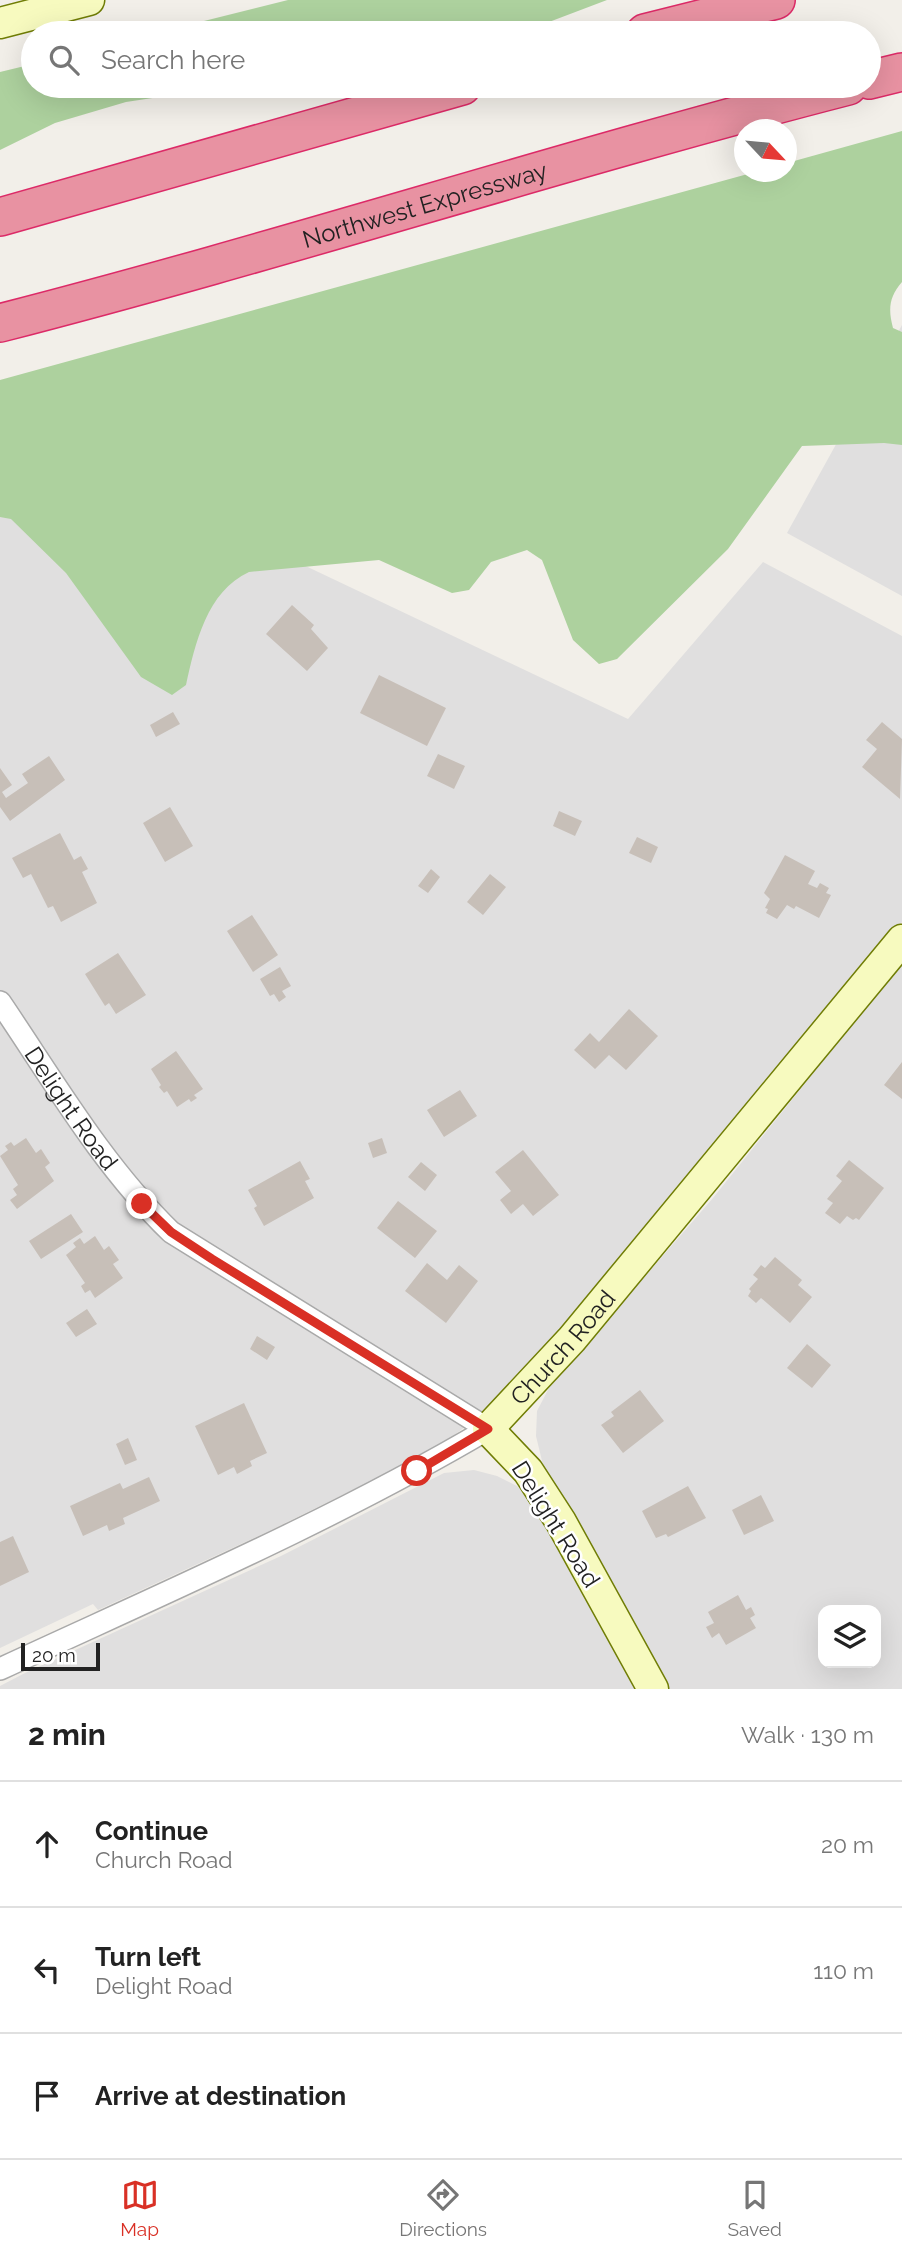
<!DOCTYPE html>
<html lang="en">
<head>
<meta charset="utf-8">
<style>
	:root { --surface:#fff; --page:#f2f2f2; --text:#222; --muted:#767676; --line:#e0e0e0; --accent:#d93025 }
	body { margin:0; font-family:Raleway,sans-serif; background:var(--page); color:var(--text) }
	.controls { position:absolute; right:21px; bottom:21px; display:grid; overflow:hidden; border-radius:14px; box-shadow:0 7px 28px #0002 }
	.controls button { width:63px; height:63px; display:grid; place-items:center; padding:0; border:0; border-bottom:2px solid var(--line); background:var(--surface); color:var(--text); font:35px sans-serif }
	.compass { position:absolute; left:734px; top:119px; width:63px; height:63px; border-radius:50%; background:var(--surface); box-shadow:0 7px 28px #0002; rotate:116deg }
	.scale { position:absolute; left:21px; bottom:18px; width:79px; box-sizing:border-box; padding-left:7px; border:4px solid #222; border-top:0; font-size:19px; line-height:24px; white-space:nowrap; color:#222; -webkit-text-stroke:5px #fff; paint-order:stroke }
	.stop { position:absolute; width:21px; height:21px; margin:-16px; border:5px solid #d93025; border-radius:50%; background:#fff }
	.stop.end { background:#d93025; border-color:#fff; box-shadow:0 2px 7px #0008 }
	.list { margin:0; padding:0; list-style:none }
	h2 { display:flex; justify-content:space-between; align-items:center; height:91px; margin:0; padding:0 28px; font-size:30px }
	h2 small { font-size:23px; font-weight:400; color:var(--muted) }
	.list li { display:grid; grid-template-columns:46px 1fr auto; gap:21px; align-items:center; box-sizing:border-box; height:126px; padding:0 28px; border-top:2px solid var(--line) }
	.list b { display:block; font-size:26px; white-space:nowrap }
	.list p { margin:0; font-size:23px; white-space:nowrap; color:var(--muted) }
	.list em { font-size:23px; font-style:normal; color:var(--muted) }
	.icon { flex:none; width:38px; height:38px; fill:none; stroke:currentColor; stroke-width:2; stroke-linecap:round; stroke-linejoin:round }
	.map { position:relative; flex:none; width:902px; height:1689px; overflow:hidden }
	.search { position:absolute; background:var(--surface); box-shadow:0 7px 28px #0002; left:21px; right:21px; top:21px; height:77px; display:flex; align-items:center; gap:18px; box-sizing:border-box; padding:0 24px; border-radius:38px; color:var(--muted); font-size:26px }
	.sheet { height:469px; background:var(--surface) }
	nav { display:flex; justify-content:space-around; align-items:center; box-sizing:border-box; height:98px; border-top:2px solid var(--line); background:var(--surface); font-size:19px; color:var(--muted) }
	nav a { display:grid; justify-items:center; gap:4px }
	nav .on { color:var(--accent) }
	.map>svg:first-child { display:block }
	.residential { fill:#e0dfdf; fill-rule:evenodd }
	.forest { fill:#add19e }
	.building { fill:#c7bfb8 }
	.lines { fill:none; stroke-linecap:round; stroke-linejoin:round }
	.street-casing { stroke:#a9a9a9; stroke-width:24 }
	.secondary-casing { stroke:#707d05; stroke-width:33 }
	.highway-casing { stroke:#dc2a67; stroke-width:40 }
	.street { stroke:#fff; stroke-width:21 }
	.secondary { stroke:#f7fabf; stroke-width:30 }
	.highway { stroke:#e892a2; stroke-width:37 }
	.route { stroke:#d93025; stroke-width:9 }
	.labels { text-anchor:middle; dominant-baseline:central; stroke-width:5; stroke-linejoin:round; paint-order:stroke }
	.street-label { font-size:24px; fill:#222; stroke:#fff }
</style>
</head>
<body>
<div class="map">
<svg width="902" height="1689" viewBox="0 0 902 1689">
	<rect width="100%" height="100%" fill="#f2efe9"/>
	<path class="residential" d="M902,325V596L787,533Z
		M34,437L628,719L763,562L902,636V922L558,1338L504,1398L434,1450L269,1531L98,1610L93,1604L0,1648V446Z
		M902,963V1689H667L543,1465L536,1436L537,1411L550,1386L713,1198ZM823,1610H876V1663H823Z
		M474,1470L497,1476L517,1486L537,1507L638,1689H0V1686L25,1673L281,1556L444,1473Z"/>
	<path class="forest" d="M288,0H607L520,33H156Z
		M33,64V86H232L126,102L55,123L0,150V72Z
		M902,131V282C889,297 888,309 893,328L902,332V445L884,443L802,446L728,549L617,659L599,664L573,640L542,560L527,550L491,562L469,590L452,593L379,560L249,572C207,591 195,644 186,685L172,695L141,677L66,573L11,519L0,517V380L755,172H786L787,163Z"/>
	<path class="building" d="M292,605L314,625L311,629L328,648L307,671L266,634Z
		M379,675L446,708L427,746L360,713Z
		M173,712L180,724L156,737L150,725Z
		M882,722L902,739L900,799L862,767L877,749L866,740Z
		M438,754L465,766L454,789L427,776Z
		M49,756L65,780L10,821L0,807V768L12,785L2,792L6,798L28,783L22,774Z
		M170,807L193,846L165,862L143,823Z
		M559,811L582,821L575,836L553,826Z
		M60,833L74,860L81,856L88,869L82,872L97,903L61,922L53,906L48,908L31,874L23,878L12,858Z
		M637,837L658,847L651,863L629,853Z
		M785,855L815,871L808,884L817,888L820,883L829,888L826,893L831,895L819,918L796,906L794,909L787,905L777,919L766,913L768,909L765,908L770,899L764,893Z
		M431,869L440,877L428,893L418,886Z
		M490,874L506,887L483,915L467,902Z
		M252,915L278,955L253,972L227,931Z
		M118,953L146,995L116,1014L109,1003L105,1006L85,974Z
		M280,967L291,986L282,991L286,997L279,1002L274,994L270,996L260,979Z
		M629,1009L658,1036L626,1070L609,1055L595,1069L574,1050L590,1033L599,1042Z
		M176,1051L203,1089L194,1095L197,1098L191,1102L189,1099L177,1107L167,1091L164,1093L159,1087L161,1085L151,1069Z
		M902,1062V1099L884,1085Z
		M460,1090L477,1116L444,1137L427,1110Z
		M26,1138L36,1153L41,1149L50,1163L45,1167L54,1181L17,1209L10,1200L17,1195L13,1189L18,1185L0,1156L8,1150L5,1146L11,1142L14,1146Z
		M382,1138L387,1153L373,1158L368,1143Z
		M523,1150L559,1195L533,1216L523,1204L511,1214L500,1200L511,1191L495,1172Z
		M849,1160L884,1188L859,1220L856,1218L853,1220L847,1216L840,1224L825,1213L833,1203L827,1199L842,1181L836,1176Z
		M300,1161L310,1179L305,1181L314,1198L264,1226L254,1208L257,1206L248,1190Z
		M421,1162L437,1175L425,1191L408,1177Z
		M398,1201L437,1231L415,1258L377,1228Z
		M71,1214L83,1232L41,1259L29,1241Z
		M95,1236L104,1250L109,1246L119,1260L113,1264L123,1278L95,1298L90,1290L85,1293L81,1286L85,1283L66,1255L76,1247L73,1243L80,1238L84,1244Z
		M775,1257L802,1280L798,1285L812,1297L790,1323L761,1298L756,1303L748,1296L751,1291L749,1289L758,1279L753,1275L761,1265L765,1268Z
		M427,1263L447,1280L459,1265L478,1281L446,1323L405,1291Z
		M87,1309L97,1324L76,1337L66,1323Z
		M257,1336L275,1347L267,1360L250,1349Z
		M807,1344L831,1365L812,1388L787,1368Z
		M640,1390L664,1421L623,1453L601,1425L614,1416L611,1412Z
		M244,1403L267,1453L250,1461L252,1466L237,1474L234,1467L218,1475L195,1426Z
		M128,1438L137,1460L125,1465L116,1444Z
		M149,1477L160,1501L123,1518L125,1524L109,1531L107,1525L83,1536L70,1506L120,1483L123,1489Z
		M688,1486L706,1518L668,1537L666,1534L656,1538L642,1511Z
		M761,1495L774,1521L744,1535L732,1510Z
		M13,1536L29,1572L0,1586V1542Z
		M738,1595L746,1610L751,1607L755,1615L750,1618L756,1628L726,1645L719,1633L712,1638L706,1627L714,1623L708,1612Z"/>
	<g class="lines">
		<g class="street-casing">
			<g id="street">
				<path id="s1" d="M0,1002C53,1080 102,1165 171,1232L488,1429C332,1521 164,1593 0,1669"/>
			</g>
		</g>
		<g class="secondary-casing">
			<g id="secondary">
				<path d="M0,23L89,0"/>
				<path id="s2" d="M653,1689L561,1522L528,1471L488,1429L572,1339L902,940"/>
			</g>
		</g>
		<g class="highway-casing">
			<g id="highway">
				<path d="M645,33L776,0"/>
				<path d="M869,80L902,72"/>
				<path d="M0,217L462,86"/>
				<path id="s3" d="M0,323C284,250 564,159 848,86"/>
			</g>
		</g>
		<use href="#street" class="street"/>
		<use href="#secondary" class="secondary"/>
		<use href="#highway" class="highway"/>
	</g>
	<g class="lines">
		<path class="route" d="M142,1204L171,1232L212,1259L488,1429L417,1471"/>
	</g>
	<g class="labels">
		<g class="street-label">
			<text stroke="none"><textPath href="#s3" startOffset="441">Northwest Expressway</textPath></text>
			<text stroke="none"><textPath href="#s1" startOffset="128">Delight Road</textPath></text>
			<text stroke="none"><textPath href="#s2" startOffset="420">Church Road</textPath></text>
			<text transform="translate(556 1524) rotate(58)">Delight Road</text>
		</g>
	</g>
</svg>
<div class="controls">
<button><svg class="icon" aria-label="layers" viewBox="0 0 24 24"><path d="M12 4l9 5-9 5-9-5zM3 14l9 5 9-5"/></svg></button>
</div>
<svg class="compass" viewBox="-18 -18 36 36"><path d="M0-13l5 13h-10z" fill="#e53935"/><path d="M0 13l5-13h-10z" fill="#767676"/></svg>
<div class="scale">20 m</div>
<div class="stop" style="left:417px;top:1471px"></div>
<div class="stop end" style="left:142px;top:1204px"></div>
<div class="search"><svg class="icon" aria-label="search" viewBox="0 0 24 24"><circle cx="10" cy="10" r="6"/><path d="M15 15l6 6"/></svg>Search here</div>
</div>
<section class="sheet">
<h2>2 min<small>Walk · 130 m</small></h2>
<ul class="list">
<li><svg class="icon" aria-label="ahead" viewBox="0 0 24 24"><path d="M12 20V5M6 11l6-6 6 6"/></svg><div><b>Continue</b><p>Church Road</p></div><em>20 m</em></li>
<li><svg class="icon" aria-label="left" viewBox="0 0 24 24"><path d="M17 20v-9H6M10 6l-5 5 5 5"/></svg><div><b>Turn left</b><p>Delight Road</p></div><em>110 m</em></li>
<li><svg class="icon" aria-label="arrive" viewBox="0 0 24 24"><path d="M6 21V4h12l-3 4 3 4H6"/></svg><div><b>Arrive at destination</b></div></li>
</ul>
</section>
<nav>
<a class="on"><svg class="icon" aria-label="map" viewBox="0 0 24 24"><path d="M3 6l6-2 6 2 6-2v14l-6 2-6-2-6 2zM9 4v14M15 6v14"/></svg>Map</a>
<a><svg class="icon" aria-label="directions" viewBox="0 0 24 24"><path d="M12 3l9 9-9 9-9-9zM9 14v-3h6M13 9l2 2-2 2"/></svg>Directions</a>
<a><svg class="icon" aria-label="saved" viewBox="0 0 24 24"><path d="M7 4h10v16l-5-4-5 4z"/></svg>Saved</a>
</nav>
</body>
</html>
